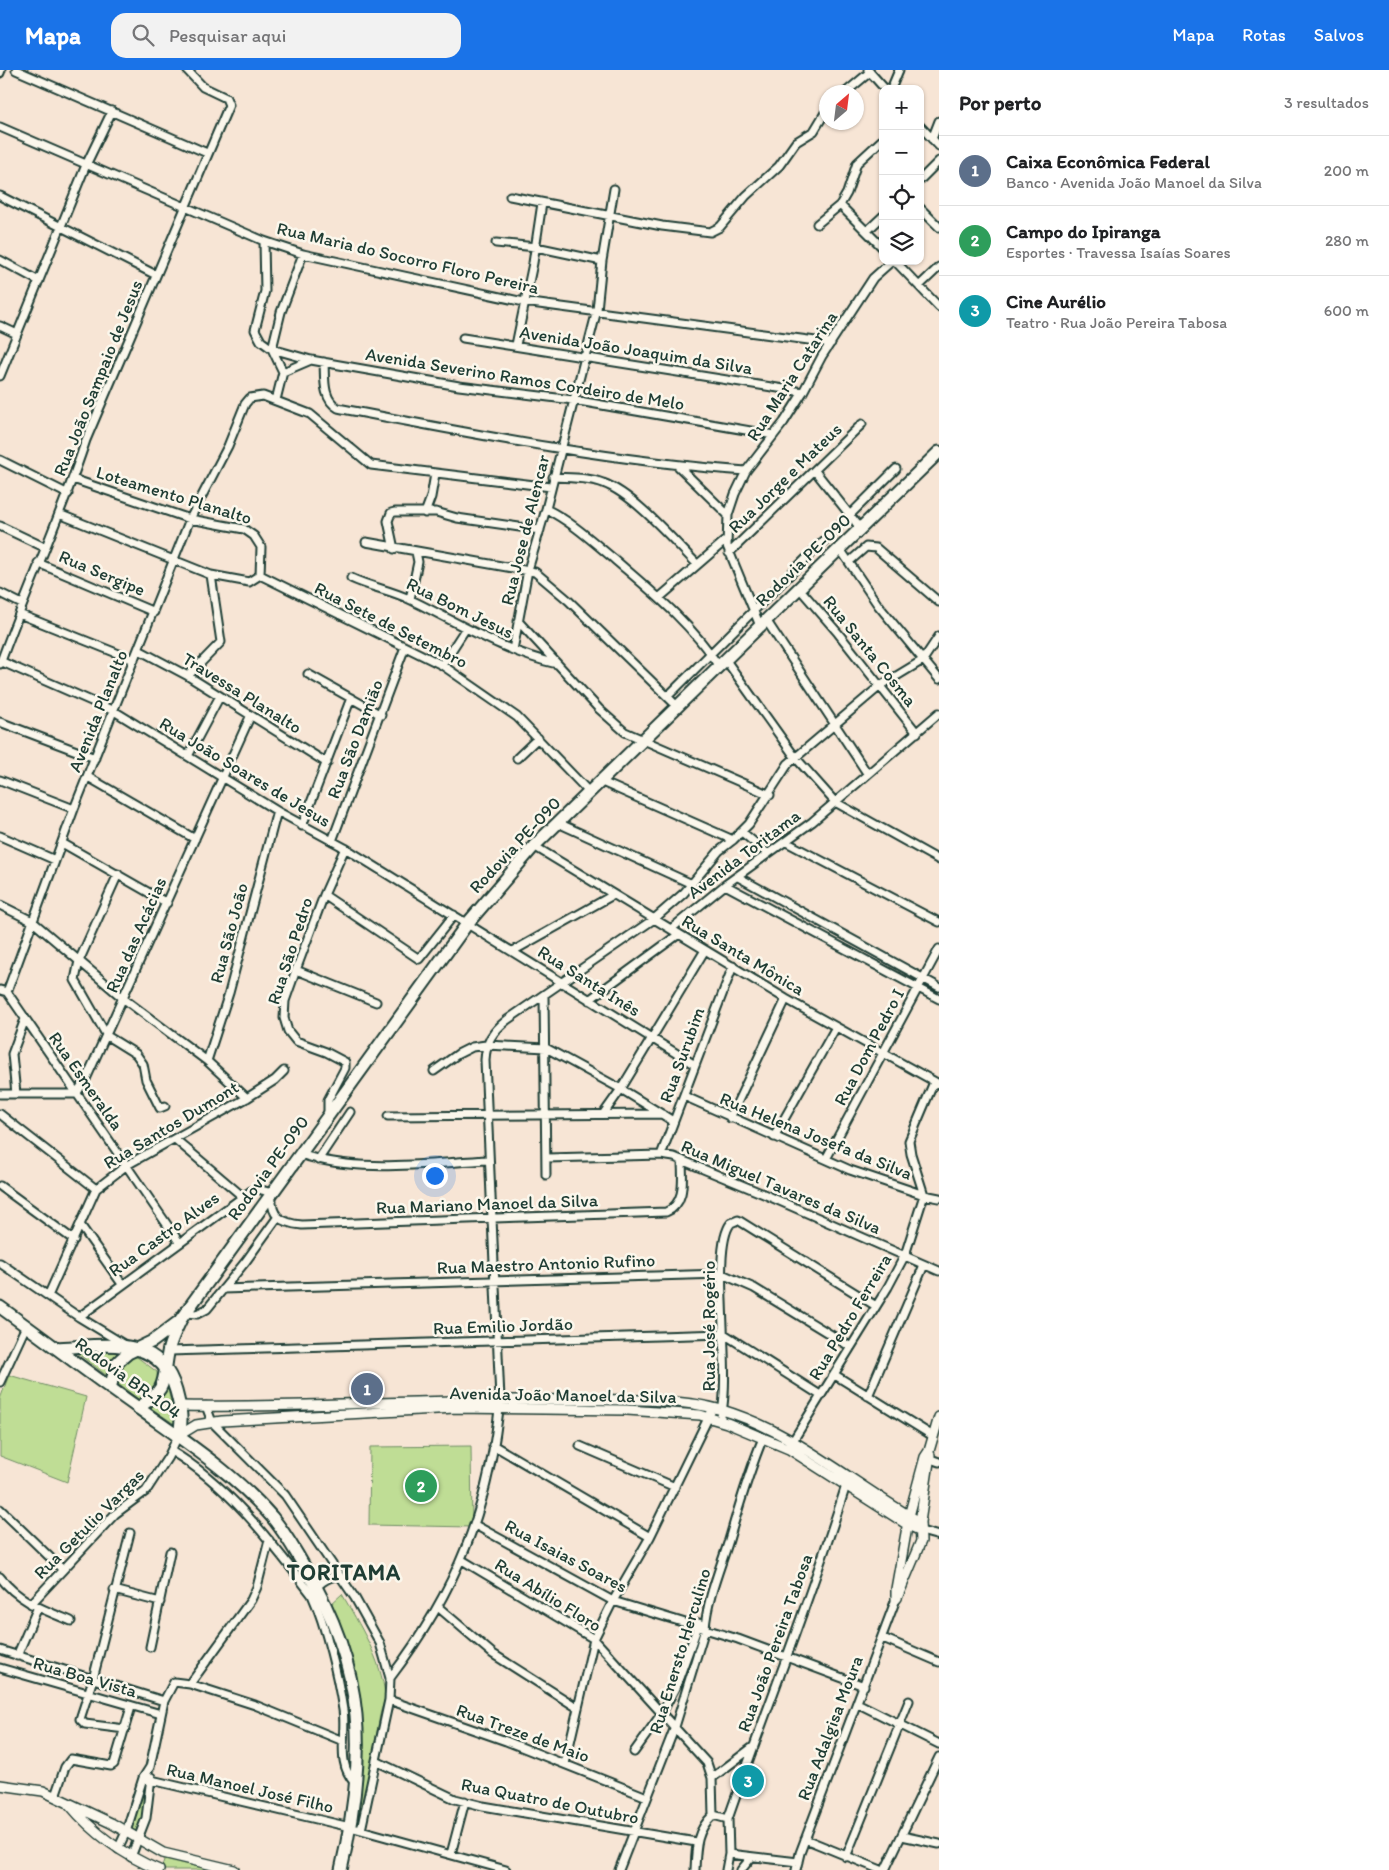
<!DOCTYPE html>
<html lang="pt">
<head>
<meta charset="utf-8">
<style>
	:root { --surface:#fff; --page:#f2f2f2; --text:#202124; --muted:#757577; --line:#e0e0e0; --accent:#1a73e8 }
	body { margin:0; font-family:Itim,sans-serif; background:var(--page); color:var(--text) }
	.controls { position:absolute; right:15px; top:15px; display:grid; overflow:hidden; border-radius:10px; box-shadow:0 1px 4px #0004 }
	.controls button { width:45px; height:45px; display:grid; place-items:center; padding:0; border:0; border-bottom:1px solid var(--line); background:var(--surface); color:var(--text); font:25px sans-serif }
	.compass { position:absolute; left:819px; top:15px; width:45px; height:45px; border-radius:50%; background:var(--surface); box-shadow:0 1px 4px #0004; rotate:28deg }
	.you { position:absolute; left:434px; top:1105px; width:18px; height:18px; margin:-12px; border:4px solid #fff; border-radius:50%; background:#1a73e8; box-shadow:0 0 0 8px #1a73e833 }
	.badge { display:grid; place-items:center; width:32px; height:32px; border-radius:50%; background:var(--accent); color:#fff; font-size:16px; font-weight:700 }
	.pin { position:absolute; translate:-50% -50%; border:2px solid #fff; box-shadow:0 1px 5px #0006 }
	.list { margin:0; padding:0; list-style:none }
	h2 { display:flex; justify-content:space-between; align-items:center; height:65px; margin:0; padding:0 20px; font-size:21px }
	h2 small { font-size:16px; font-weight:400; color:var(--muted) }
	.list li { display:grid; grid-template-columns:32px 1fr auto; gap:15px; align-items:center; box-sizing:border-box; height:70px; padding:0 20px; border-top:1px solid var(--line) }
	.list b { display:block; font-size:19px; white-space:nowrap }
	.list p { margin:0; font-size:16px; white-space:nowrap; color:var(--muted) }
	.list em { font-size:16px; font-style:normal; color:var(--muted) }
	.icon { flex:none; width:28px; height:28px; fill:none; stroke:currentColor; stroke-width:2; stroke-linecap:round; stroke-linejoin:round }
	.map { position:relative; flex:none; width:939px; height:1800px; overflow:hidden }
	header { display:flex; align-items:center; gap:30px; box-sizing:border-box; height:70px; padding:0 25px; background:var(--accent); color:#fff }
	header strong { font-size:24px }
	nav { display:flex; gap:28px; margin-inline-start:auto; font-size:18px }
	.search { width:350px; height:45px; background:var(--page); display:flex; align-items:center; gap:12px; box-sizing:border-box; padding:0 18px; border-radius:15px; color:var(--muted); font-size:19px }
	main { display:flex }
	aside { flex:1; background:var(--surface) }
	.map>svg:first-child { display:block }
	.green { fill:#bfdd95; stroke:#6f8d64 }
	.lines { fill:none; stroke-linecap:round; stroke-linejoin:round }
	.minor-casing { stroke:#1f3d34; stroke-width:11 }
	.tertiary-casing { stroke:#1f3d34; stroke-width:12 }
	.primary-casing { stroke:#1f3d34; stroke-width:15 }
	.trunk-casing { stroke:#1f3d34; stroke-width:15 }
	.minor { stroke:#fbf7ec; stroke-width:7 }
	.tertiary { stroke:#fbf7ec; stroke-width:9 }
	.primary { stroke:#fbf7ec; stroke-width:11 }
	.trunk { stroke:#fbf7ec; stroke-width:11 }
	.labels { text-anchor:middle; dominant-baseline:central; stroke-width:5; stroke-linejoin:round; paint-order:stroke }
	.street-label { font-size:18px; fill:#1f3d34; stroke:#fbf7ec }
	.district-label { font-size:22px; font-weight:bold; letter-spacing:1px; fill:#1f3d34; stroke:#fbf7ec }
</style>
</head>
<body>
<header>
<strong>Mapa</strong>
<div class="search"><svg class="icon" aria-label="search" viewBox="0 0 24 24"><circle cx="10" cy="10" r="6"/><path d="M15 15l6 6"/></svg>Pesquisar aqui</div>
<nav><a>Mapa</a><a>Rotas</a><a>Salvos</a></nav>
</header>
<main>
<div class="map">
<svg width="939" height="1800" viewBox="0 0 939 1800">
	<rect width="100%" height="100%" fill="#f7e5d5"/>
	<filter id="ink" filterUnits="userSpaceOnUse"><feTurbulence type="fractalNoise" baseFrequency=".02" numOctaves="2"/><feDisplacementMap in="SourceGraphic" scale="10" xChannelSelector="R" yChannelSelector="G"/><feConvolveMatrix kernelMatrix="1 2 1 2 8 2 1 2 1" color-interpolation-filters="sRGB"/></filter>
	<g filter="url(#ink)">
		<path class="green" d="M126,1281C115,1289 109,1291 106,1305L77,1283Z
			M131,1287H137L157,1302C159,1318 154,1322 141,1331L114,1311L117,1297Z
			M9,1305L86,1327L67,1412L0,1386V1329Z
			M166,1310L176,1355L148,1336Z
			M471,1376L472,1457L369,1455L370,1377Z
			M342,1524C359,1554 382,1590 385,1626C385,1631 381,1639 380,1645L360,1754H356C359,1723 363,1692 363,1661C362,1620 346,1572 331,1534Z
			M144,1711H147L146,1737L138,1763L130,1757Z
			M165,1787L222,1800H165L162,1796Z"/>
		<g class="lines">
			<g class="minor-casing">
				<path id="minor" d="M16,0L207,83
					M868,0L885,19
					M0,3L1,0
					M891,19L899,0
					M846,22L870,2
					M920,56L939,76
					M0,57L264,171L303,184L524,232L831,273
					M932,69L939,51
					M920,110L939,91
					M0,126L156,205
					M510,126L662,156L710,162L720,157L746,126L779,96L796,72L814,61L826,41
					M840,135L883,178
					M920,138L939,157
					M817,154L840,135L847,123L857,93L883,69
					M867,161L883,146
					M264,171L265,221L255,260L261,271L272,279L311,290L459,316L573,330L774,365
					M496,173L536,177L602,191
					M0,190L39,211
					M895,191L939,237
					M919,216L939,197
					M0,256L17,264
					M463,268L803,322
					M516,275L533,193L542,133
					M324,292C325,308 322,329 338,338C473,364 609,391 746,401
					M283,302L311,290
					M0,306L86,95L112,41
					M276,330L283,302L272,279L281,242L303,184
					M0,390L68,424
					M678,396L728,445
					M815,401L861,459
					M553,407C569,408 588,407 603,413C634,424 673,470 697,494
					M73,409L190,449L244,459L254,466L261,477L260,505
					M546,439C572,452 592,471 614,489C651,521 691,553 718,595
					M425,443L431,427L435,404
					M59,444L211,505L249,512L260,505
					M0,456L44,477
					M366,472L535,502L568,530L677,636
					M394,479L388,451L391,443L395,442H436L457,448L540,460
					M840,479L878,535L939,609
					M729,483L862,354
					M849,492L866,477L876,478L939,532
					M38,493L154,542
					M260,505L442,595L517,647L589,722
					M351,508C370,517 390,520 409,529C457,552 504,582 557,594
					M799,518L838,563L917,663
					M0,523L22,534
					M659,528L726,470
					M410,529L418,492L416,482
					M19,544L134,590
					M766,550L867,703
					M518,551L599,639L625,662L770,725
					M760,556L727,476L728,445L735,424L746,401L784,352L803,322L822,286L873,208L892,191
					M139,580L188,606L327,693
					M513,580L528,500L546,439L597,240L602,191L614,119
					M725,589L795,687L835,732L939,790
					M0,591L114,641L277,741L345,778L695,995
					M0,594C27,519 61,446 86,370L229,35L226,28L203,17L187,0
					M442,595L466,558
					M308,604L381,645
					M188,606L221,572L211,505
					M668,626L896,399
					M0,652L95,688
					M188,686L220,626
					M517,688L538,668
					M88,707L195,769
					M0,710L74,739
					M602,712L733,770
					M558,753L692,814
					M302,756L351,628
					M742,762L768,784
					M0,766L55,790
					M332,771L405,577
					M786,772L939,852
					M62,773L167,833
					M534,776L786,929L939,1014
					M118,804L79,891L75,910L107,966L136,984L143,994L146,1010L160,1038L165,1036
					M738,807L939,917
					M725,815L939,929
					M324,825L419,889L454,845
					M0,835L32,851L124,929L207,991L247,1028
					M671,859L725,815L812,752L939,643
					M513,881L613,825
					M296,900L376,932
					M0,920L7,922L179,1172
					M7,922L74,739L190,449L228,376L245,334L250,328L263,326L310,344L371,395L551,417
					M544,925L546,1105
					M589,930L679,864
					M207,991L229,923L277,741
					M434,1001L458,984L472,977L486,975L546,978L621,1019L673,1051
					M0,1024H76L86,1009L250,647
					M16,1024L12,984L25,949
					M684,1026L850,1100L924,1125L939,1128
					M604,1043L621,1019L705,880
					M0,1044L96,1119
					M328,1046V1030L345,998V992L326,982L296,971L288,961L284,948L285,931L296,900L324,825L345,778
					M388,1046L662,1044
					M730,1048L786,929
					M774,1067L836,957
					M175,1069L242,1126
					M300,1084C359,1104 428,1093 489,1090
					M661,1085L733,896
					M547,1088L661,1085L674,1087L766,1125L939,1201
					M826,1089L939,879
					M318,1090L350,1042
					M0,1116L74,1170
					M81,1156L122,1214
					M0,1193L79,1247L125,1275
					M223,1219L722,1204L754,1218L851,1277
					M48,1226L96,1119L127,1095L247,1028L275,1010L284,1001
					M186,1243L197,1244L207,1239L246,1191L277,1148
					M79,1247L251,1121L258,1119L272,1123C270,1146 280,1153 302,1155L666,1142C687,1133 682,1108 682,1090
					M169,1281L724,1264L820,1325
					M835,1305L933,1366
					M0,1312L26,1256
					M868,1326L924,1195
					M206,1336L212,1352L285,1425L355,1528L380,1573L390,1608L389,1630L361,1760
					M720,1350C734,1307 709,1179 731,1153L738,1150L876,1236
					M791,1374L888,1217L905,1185L924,1125L911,1084L909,1071L934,1012
					M493,1375L650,1467
					M580,1376L675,1417
					M171,1381C230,1416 271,1472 312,1525
					M925,1387L939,1392
					M0,1439L62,1499
					M475,1455L613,1531L738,1569L864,1616
					M921,1461L939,1466
					M462,1490L594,1569L707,1693L712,1708L713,1745C696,1761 696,1777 695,1800
					M339,1505C326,1508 318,1513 312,1525C326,1556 338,1607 343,1640C347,1665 335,1694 356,1714
					M0,1507C18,1531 44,1540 71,1551
					M114,1520L160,1532
					M31,1534L115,1444L146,1421L168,1387L178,1366
					M438,1537L493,1584L578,1638
					M883,1568L939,1592
					M150,1577L170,1482
					M0,1580L164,1631
					M17,1586L38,1537
					M0,1598L161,1644
					M390,1608C456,1522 490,1437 500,1329L485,990C486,972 492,962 507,950L654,849L684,823L719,781L733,770L749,754L788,694L880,616L923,590L939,566
					M190,1614L251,1530L257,1517L269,1470
					M389,1630L506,1671L647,1727
					M857,1633L939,1674
					M125,1659L85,1654L80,1649L93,1609L130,1463
					M634,1682L662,1643L676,1616L699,1553
					M376,1691L455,1729L483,1736L696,1772
					M565,1694L594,1569L613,1531L650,1467L713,1338
					M143,1708L350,1757L506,1800
					M712,1708L753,1677
					M55,1726L65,1697L71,1689L111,1696L114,1694L131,1637
					M713,1745L728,1749L729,1784L726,1800
					M728,1749C767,1636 812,1526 847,1412
					M902,1766L939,1774
					M805,1769L881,1800
					M118,1779L126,1762L143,1708L150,1697L164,1631L174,1612L190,1614L255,1635L343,1671
					M451,1784L465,1731
					M729,1784L798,1792
					M131,1787L146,1748L151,1707
					M846,1787L909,1631
					M619,1800L675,1657L705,1559C707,1529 720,1499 729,1470C739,1436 749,1401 763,1368
					M741,1800L751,1788
					M796,1800L800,1783L896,1529
					M885,1800L939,1687"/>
			</g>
			<g class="tertiary-casing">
				<path id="tertiary" d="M180,1336C311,1338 441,1328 571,1330C618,1330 677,1327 722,1340C796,1362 854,1415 920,1452
					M178,1366L196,1355L222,1351L455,1338L627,1340L700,1345L727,1353L789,1379L908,1455L921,1461
					M897,1528L921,1471L920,1452L930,1385
					M896,1529V1519L909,1446L925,1387L929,1381L939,1347
					M0,1715L43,1721L111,1753L163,1783L234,1800
					M69,1734C94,1764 123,1785 159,1800"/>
			</g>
			<g class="primary-casing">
				<path id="primary" d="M110,1318L117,1293L121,1289L128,1283L153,1271L177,1253
					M138,1338C170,1318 162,1310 169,1278C172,1267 177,1258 181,1249L467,854L534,776L939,382"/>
			</g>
			<g class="trunk-casing">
				<path id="trunk" d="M0,1237C46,1270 91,1305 137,1337C184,1371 234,1403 272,1447C285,1463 295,1480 305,1498C367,1599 367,1688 341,1800
					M56,1278C104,1276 160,1263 176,1321C180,1336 184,1350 178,1366"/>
			</g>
			<use href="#minor" class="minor"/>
			<use href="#tertiary" class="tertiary"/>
			<use href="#primary" class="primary"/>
			<use href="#trunk" class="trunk"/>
		</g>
	</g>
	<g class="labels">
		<g class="street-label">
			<text transform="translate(408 188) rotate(13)">Rua Maria do Socorro Floro Pereira</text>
			<text transform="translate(636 280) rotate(9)">Avenida João Joaquim da Silva</text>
			<text transform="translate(792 306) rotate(-57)">Rua Maria Catarina</text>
			<text transform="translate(98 308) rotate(-68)">Rua João Sampaio de Jesus</text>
			<text transform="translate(525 309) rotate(9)">Avenida Severino Ramos Cordeiro de Melo</text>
			<text transform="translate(785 408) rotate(-44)">Rua Jorge e Mateus</text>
			<text transform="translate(174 425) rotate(17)">Loteamento Planalto</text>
			<text transform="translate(525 460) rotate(-76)">Rua Jose de Alencar</text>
			<text transform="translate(803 490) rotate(-44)">Rodovia PE-090</text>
			<text transform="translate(102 503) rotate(23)">Rua Sergipe</text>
			<text transform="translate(460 538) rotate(26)">Rua Bom Jesus</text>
			<text transform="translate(391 555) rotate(27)">Rua Sete de Setembro</text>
			<text transform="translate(870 581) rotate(51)">Rua Santa Cosma</text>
			<text transform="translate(242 623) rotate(32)">Travessa Planalto</text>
			<text transform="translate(98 641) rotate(-68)">Avenida Planalto</text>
			<text transform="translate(355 669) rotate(-69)">Rua São Damião</text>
			<text transform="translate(245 702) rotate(31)">Rua João Soares de Jesus</text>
			<text transform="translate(515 775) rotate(-47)">Rodovia PE-090</text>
			<text transform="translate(744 784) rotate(-37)">Avenida Toritama</text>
			<text transform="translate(229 863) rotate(-75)">Rua São João</text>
			<text transform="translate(136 865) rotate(-66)">Rua das Acácias</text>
			<text transform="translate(290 881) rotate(-72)">Rua São Pedro</text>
			<text transform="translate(743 885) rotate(31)">Rua Santa Mônica</text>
			<text transform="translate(589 911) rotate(32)">Rua Santa Inês</text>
			<text transform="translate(869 977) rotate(-62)">Rua Dom Pedro I</text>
			<text transform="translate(682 985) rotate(-70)">Rua Surubim</text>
			<text transform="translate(86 1011) rotate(55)">Rua Esmeralda</text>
			<text transform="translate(171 1055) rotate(-31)">Rua Santos Dumont</text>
			<text transform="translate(816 1066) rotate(22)">Rua Helena Josefa da Silva</text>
			<text transform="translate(268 1098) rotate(-54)">Rodovia PE-090</text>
			<text transform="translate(781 1117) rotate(23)">Rua Miguel Tavares da Silva</text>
			<text transform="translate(487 1134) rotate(-2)">Rua Mariano Manoel da Silva</text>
			<text transform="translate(164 1164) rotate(-36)">Rua Castro Alves</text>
			<text transform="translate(546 1194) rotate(-2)">Rua Maestro Antonio Rufino</text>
			<text transform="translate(850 1247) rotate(-59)">Rua Pedro Ferreira</text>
			<text transform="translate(503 1256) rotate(-2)">Rua Emilio Jordão</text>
			<text transform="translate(709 1256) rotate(-90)">Rua José Rogério</text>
			<text transform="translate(128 1308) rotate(36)">Rodovia BR-104</text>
			<text transform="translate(563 1325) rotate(1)">Avenida João Manoel da Silva</text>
			<text transform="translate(89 1454) rotate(-45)">Rua Getulio Vargas</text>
			<text transform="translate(566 1486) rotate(28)">Rua Isaias Soares</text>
			<text transform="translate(548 1525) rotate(32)">Rua Abílio Floro</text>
			<text transform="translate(775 1573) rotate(-70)">Rua João Pereira Tabosa</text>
			<text transform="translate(680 1581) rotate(-73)">Rua Enersto Herculino</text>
			<text transform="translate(85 1607) rotate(16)">Rua Boa Vista</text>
			<text transform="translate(830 1658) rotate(-69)">Rua Adalgisa Moura</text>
			<text transform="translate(523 1663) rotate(20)">Rua Treze de Maio</text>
			<text transform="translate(250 1718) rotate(13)">Rua Manoel José Filho</text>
			<text transform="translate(550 1731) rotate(11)">Rua Quatro de Outubro</text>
		</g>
		<g class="district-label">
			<text x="344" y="1502">TORITAMA</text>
		</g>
	</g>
</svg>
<div class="controls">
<button>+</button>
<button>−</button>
<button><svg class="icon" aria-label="locate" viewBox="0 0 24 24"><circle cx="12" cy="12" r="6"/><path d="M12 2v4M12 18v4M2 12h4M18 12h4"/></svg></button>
<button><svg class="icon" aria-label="layers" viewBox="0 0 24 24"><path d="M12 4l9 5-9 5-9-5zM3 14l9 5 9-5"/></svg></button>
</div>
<svg class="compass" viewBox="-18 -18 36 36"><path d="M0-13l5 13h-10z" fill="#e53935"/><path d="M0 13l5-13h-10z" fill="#757577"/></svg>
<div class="you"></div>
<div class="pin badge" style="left:367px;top:1319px;background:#5c6f8a">1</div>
<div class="pin badge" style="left:421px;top:1416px;background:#2e9e5b">2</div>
<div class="pin badge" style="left:748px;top:1711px;background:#0f9aa8">3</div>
</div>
<aside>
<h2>Por perto<small>3 resultados</small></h2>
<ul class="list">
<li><span class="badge" style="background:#5c6f8a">1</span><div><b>Caixa Econômica Federal</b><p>Banco · Avenida João Manoel da Silva</p></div><em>200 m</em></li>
<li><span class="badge" style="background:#2e9e5b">2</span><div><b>Campo do Ipiranga</b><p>Esportes · Travessa Isaías Soares</p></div><em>280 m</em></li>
<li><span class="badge" style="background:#0f9aa8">3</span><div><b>Cine Aurélio</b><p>Teatro · Rua João Pereira Tabosa</p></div><em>600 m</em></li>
</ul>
</aside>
</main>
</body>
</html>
